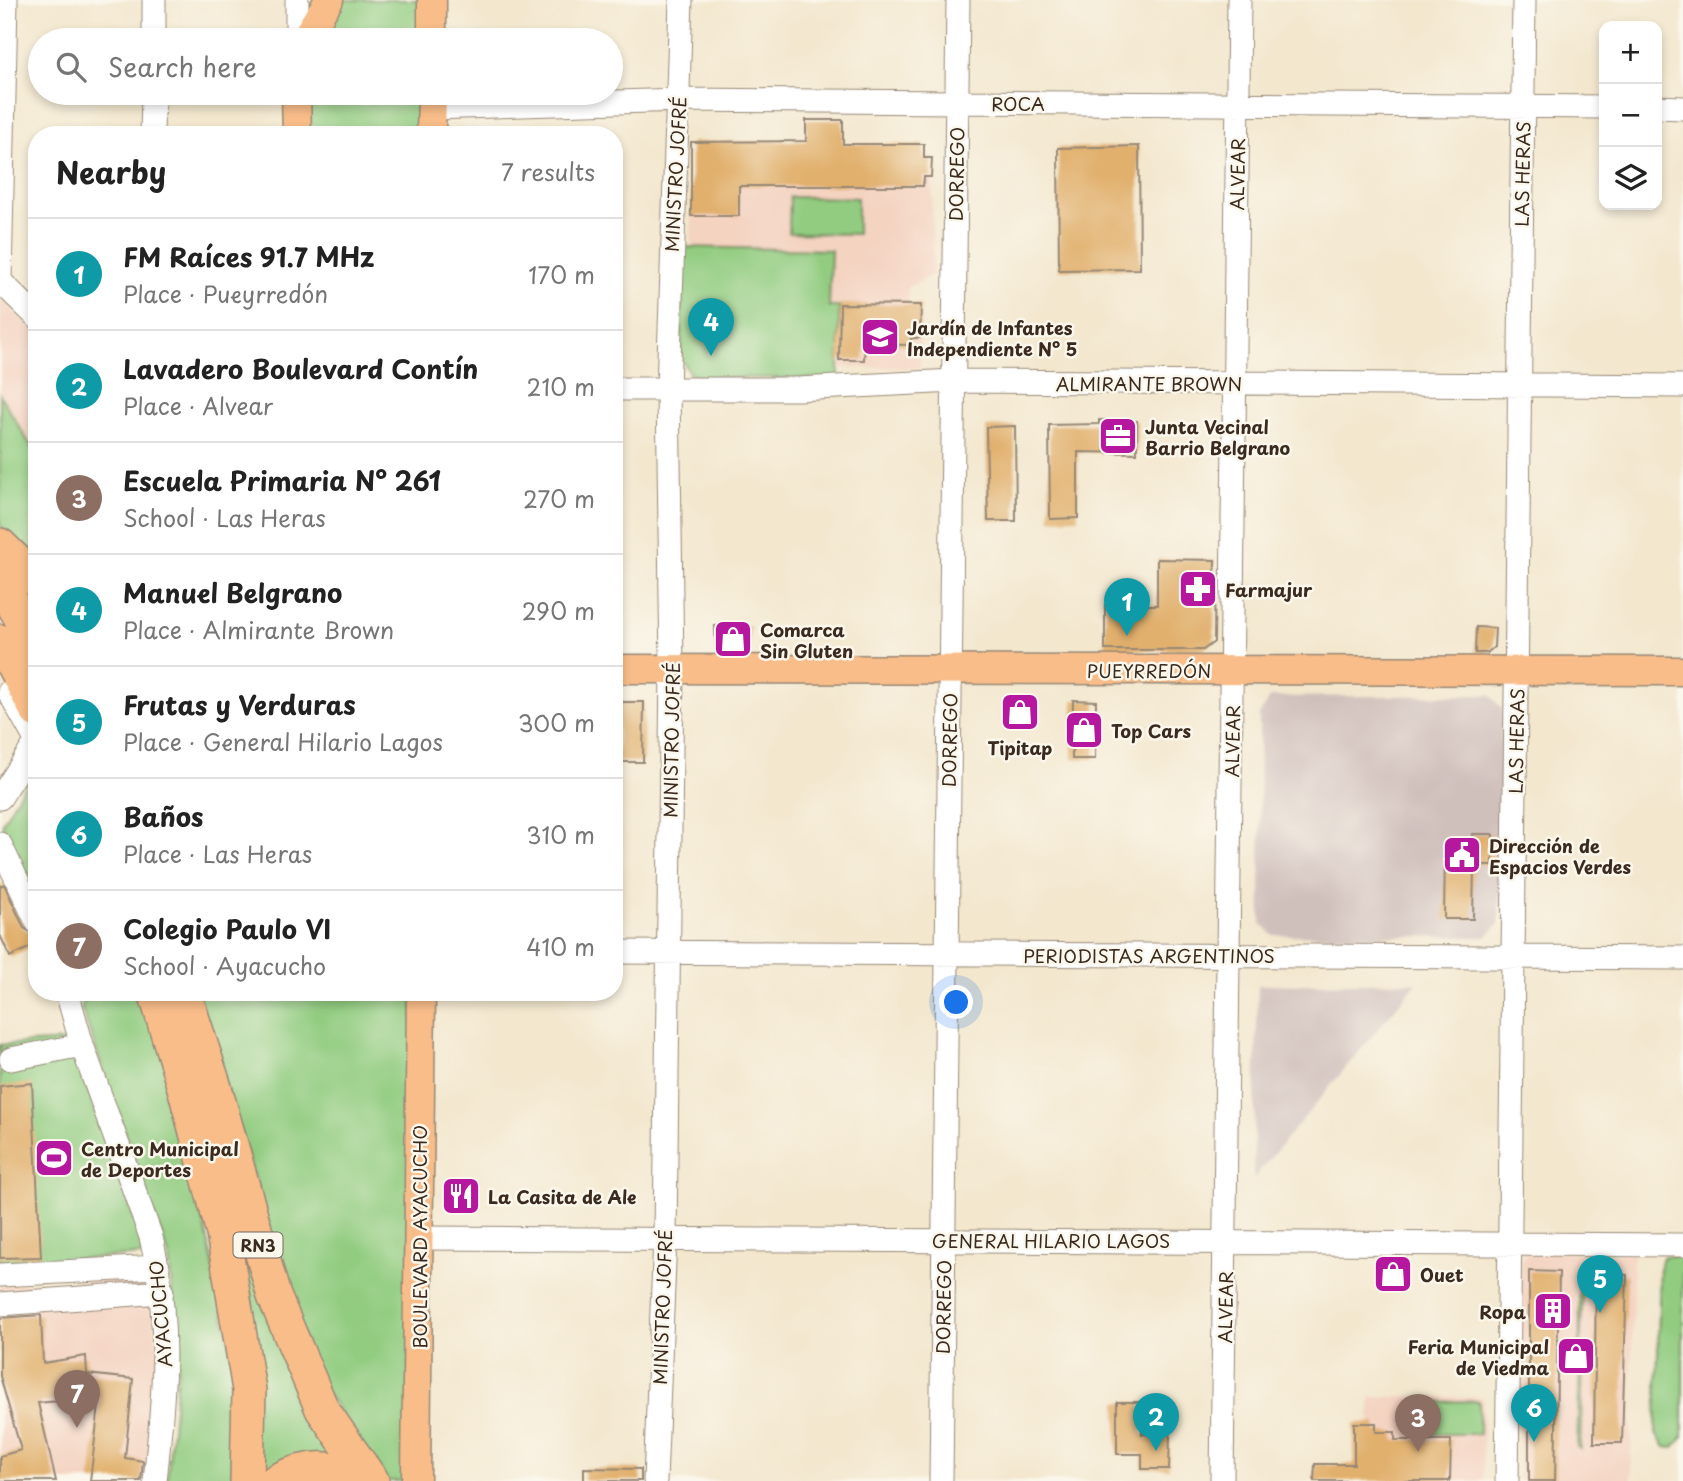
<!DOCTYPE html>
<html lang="en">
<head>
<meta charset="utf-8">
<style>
	:root { --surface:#fff; --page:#f6f6f6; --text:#222; --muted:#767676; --line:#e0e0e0; --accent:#b5179e }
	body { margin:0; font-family:"Playpen Sans",sans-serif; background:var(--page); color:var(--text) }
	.controls { position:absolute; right:21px; top:21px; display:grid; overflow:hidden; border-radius:14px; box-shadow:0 4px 10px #0003 }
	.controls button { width:63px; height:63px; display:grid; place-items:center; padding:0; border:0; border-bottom:2px solid var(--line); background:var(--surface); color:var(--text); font:35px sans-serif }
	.you { position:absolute; left:957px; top:1003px; width:24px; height:24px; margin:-18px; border:5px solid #fff; border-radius:50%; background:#1a73e8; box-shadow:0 0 0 10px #1a73e833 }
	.badge { display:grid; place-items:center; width:46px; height:46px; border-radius:50%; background:var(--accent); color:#fff; font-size:23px; font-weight:700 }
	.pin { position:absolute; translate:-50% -58px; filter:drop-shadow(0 2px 4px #0008) }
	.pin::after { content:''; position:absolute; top:37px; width:24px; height:21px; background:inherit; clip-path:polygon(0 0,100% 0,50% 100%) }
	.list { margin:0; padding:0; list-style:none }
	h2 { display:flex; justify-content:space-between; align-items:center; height:91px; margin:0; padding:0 28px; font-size:30px }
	h2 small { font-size:23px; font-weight:400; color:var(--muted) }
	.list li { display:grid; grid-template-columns:46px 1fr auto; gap:21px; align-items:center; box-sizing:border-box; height:112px; padding:0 28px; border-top:2px solid var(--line) }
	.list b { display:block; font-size:26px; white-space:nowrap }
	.list p { margin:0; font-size:23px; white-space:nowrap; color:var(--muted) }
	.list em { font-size:23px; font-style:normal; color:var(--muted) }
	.icon { flex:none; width:38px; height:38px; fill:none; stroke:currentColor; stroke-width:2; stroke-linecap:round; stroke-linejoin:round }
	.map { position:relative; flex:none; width:1683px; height:1481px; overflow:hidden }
	.search { position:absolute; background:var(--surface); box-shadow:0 4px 10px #0003; left:28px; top:28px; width:595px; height:77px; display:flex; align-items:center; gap:18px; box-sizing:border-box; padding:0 24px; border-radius:38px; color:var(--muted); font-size:26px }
	.panel { position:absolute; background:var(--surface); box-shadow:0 4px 10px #0003; left:28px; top:126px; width:595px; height:875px; border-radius:28px }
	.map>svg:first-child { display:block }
	.built { fill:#f4d3c1 }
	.industrial { fill:#d0c0bc }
	.green { fill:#91cc80; stroke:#667b4f; stroke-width:2 }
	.building { fill:#e1b06d }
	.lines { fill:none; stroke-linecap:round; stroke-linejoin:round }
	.minor-casing { stroke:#978876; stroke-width:25 }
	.major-casing { stroke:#978876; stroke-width:31 }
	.highway-casing { stroke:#978876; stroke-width:36 }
	.minor { stroke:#fff; stroke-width:23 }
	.major { stroke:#f8bd89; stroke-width:28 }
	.highway { stroke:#f8bd89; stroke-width:33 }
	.labels { text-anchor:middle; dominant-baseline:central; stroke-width:5; stroke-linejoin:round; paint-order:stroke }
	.shield { fill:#fbf7ec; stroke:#75685c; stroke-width:2 }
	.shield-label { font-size:16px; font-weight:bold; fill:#3b2a1e }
	.street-label { font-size:18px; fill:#3b2a1e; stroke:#fbf7ec }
	.poi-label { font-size:18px; font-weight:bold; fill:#3b2a1e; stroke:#fbf7ec; text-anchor:start }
</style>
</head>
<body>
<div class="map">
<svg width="1683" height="1481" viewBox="0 0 1683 1481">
	<rect width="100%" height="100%" fill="#fbf7ec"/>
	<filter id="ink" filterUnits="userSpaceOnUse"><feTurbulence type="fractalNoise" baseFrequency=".0143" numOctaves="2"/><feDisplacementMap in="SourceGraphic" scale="14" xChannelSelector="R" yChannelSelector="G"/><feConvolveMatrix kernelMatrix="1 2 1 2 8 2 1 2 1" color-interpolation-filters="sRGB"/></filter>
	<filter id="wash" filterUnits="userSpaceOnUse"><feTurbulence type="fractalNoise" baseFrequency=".00686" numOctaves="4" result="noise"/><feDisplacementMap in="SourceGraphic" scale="28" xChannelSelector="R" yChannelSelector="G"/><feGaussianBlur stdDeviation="1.57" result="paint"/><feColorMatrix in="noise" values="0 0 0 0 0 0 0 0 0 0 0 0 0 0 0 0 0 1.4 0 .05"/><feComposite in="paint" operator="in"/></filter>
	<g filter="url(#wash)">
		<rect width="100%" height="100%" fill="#f3e7ce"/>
		<path class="built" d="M806,120H843V144H924V157H932L933,275L908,287V304L921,305L920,368L839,367V307L829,308L691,248V142L806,141Z
			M0,298L37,333V456L0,395Z
			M1533,1251L1633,1254L1631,1481H1519L1521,1264L1524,1256Z
			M140,1278L151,1288L160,1374L150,1481H0V1285Z
			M1370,1397H1483V1481H1353L1354,1423L1370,1422Z"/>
		<path class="industrial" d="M1490,695L1502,709L1499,924L1486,937L1273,935L1261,924L1259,715L1270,697Z
			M1417,982L1253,1179L1258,985Z"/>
		<path class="green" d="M342,0H422V40H317Z
			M307,93H421V135H307Z
			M790,197L857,198V234L789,233Z
			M682,247L831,250L829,307H839V379L701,377L690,374L681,358Z
			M0,395L37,456V566L0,525Z
			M37,781V903L2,833L3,822L26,782Z
			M82,992H145L178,1098L240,1393L238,1481H167L178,1366L169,1256L82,1010Z
			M173,992L337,1452L260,1474Z
			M197,992H413L409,1481H388L315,1376Z
			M66,1041L73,1059H77L144,1247L141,1249L143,1255L0,1264V1045Z
			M1664,1256H1683V1436L1674,1448L1665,1447L1656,1434L1660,1263Z
			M1581,1265L1584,1267L1580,1352L1579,1267Z
			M1580,1362L1583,1364L1580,1449L1577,1447Z
			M1479,1401V1434H1428L1427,1402Z"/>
		<g id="blocks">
			<path class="building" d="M806,120H843V144H924V158H932L931,177H924L923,186H739V216H691V142L806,141Z
				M1139,146L1140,269L1059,270L1058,148Z
				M840,304L921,305L920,338H911V345L865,344L864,360H839Z
				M1099,420L1137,421V453L1078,452V518L1050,519L1049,425L1099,424Z
				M1015,426L1016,521H988L986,427Z
				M1157,559L1215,560L1214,642L1203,650H1105V605H1157Z
				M715,626H750V652L716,653Z
				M1476,627L1495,628L1494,647L1487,653H1475Z
				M1073,700L1096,701L1095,759H1072Z
				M1006,701H1034V723H1006Z
				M618,702H644L643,762H617Z
				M1473,834H1493V865H1474L1473,919H1444L1445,847H1472Z
				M4,884L24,928L37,936V944L10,957L0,935V886Z
				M32,1083L41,1257L0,1258V1086Z
				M1529,1271L1559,1272L1555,1481H1529Z
				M1596,1274L1627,1275L1622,1443H1594Z
				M41,1315L43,1363L86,1356L87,1374L133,1379L125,1458L143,1461L141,1481H90L100,1397L38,1403L56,1481H0V1456L21,1450L0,1376V1318Z
				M1117,1402H1142V1434H1170L1169,1469H1142V1454H1117Z
				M1354,1423H1376V1432H1395V1440H1451L1450,1481H1314L1315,1464H1354Z
				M584,1468L641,1469V1481H584Z"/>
		</g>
	</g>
	<g filter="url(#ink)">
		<use href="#blocks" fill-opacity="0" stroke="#978876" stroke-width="2"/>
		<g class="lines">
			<g class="minor-casing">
				<path id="minor" d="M154,40V0
					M297,40V0
					M1657,107L1683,108
					M432,108L680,100L1604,107
					M152,135L153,93
					M0,281L6,0
					M0,281L37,317
					M614,389H798L954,381L1683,386
					M9,692L37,742
					M0,798L37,741
					M0,844L37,922
					M614,952L1683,958
					M67,992L82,1045L151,1237C171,1322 164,1395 155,1481
					M11,1059L82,1045
					M419,1238L1683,1245
					M0,1275L158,1267
					M0,1304L162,1292
					M655,1481L665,1237L672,668L668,389L681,0
					M941,1481L958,0
					M1222,1481L1239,0
					M1507,1481L1524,0"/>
			</g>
			<g class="major-casing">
				<path id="major" d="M304,40L329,0
					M432,40V0
					M296,93L297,135
					M431,135L432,93
					M614,669L1683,671
					M416,1481L421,992"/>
			</g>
			<g class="highway-casing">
				<path id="highway" d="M0,545L37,581
					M0,582L37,646
					M0,641L37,711
					M155,992L185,1091L223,1233L249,1390L247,1481
					M184,992L213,1081L274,1296L322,1409L372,1481
					M276,1481C309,1464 337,1465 370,1481"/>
			</g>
			<use href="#minor" class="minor"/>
			<use href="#major" class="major"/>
			<use href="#highway" class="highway"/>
		</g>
	</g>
	<defs>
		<g id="school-square" transform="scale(2.0125)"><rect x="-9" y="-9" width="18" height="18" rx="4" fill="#b5179e" stroke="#fbf7ec"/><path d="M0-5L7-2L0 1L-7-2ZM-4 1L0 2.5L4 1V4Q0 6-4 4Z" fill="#fff"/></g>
		<g id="office-square" transform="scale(2.0125)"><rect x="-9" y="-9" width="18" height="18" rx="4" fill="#b5179e" stroke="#fbf7ec"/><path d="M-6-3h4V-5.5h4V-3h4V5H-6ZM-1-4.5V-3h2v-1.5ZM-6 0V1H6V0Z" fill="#fff"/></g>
		<g id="pharmacy-square" transform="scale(2.0125)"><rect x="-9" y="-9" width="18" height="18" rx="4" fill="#b5179e" stroke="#fbf7ec"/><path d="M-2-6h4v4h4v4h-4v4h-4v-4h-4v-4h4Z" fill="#fff"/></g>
		<g id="shop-square" transform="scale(2.0125)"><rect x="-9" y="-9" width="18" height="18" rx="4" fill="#b5179e" stroke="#fbf7ec"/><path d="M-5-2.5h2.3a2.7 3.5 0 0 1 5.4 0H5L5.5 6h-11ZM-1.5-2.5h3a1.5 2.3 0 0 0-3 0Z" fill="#fff"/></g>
		<g id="civic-square" transform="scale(2.0125)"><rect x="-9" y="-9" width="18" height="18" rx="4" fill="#b5179e" stroke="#fbf7ec"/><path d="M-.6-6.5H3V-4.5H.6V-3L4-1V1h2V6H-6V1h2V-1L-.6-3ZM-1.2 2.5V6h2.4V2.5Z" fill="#fff"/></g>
		<g id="stadium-square" transform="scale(2.0125)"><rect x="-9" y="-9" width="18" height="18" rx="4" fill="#b5179e" stroke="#fbf7ec"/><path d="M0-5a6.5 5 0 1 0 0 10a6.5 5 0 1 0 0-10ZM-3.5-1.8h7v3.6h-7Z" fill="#fff"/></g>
		<g id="restaurant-square" transform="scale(2.0125)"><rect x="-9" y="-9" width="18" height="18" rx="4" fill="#b5179e" stroke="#fbf7ec"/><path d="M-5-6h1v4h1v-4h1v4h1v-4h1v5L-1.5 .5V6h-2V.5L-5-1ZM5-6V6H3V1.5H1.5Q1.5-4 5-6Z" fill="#fff"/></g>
		<g id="building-square" transform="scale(2.0125)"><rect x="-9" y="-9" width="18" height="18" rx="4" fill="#b5179e" stroke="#fbf7ec"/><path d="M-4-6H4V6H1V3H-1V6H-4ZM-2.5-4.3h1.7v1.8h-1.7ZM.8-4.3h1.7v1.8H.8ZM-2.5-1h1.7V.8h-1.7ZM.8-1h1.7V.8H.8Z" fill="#fff"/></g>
	</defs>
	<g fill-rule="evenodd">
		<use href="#school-square" x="880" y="337"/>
		<use href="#office-square" x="1118" y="436"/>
		<use href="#pharmacy-square" x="1198" y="589"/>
		<use href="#shop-square" x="733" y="639"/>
		<use href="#shop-square" x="1020" y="712"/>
		<use href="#shop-square" x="1084" y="730"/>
		<use href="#civic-square" x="1462" y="855"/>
		<use href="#stadium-square" x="54" y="1158"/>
		<use href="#restaurant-square" x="461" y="1196"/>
		<use href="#shop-square" x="1393" y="1274"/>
		<use href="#building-square" x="1553" y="1311"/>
		<use href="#shop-square" x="1576" y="1356"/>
	</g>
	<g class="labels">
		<rect class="shield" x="233.5" y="1232.5" width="49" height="25" rx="5"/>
		<g class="shield-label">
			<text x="258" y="1245">RN3</text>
		</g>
		<g class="street-label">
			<text x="1018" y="103">ROCA</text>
			<text transform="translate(675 174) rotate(-87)">MINISTRO JOFRÉ</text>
			<text transform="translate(956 174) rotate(-89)">DORREGO</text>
			<text transform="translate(1237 174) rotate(-89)">ALVEAR</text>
			<text transform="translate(1522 174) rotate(-89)">LAS HERAS</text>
			<text x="1149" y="383">ALMIRANTE BROWN</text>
			<text x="1149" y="670">PUEYRREDÓN</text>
			<text transform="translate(671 740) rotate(-89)">MINISTRO JOFRÉ</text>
			<text transform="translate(949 740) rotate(-89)">DORREGO</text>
			<text transform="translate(1232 741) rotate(-89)">ALVEAR</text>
			<text transform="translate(1516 741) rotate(-89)">LAS HERAS</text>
			<text x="1149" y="955">PERIODISTAS ARGENTINOS</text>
			<text transform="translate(419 1237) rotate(-90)">BOULEVARD AYACUCHO</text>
			<text x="1051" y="1240">GENERAL HILARIO LAGOS</text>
			<text transform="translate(662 1307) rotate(-88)">MINISTRO JOFRÉ</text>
			<text transform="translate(943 1307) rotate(-89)">DORREGO</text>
			<text transform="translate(1225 1307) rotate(-89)">ALVEAR</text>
			<text transform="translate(160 1314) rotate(-95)">AYACUCHO</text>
		</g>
		<g class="poi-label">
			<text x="907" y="327">Jardín de Infantes<tspan x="907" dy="21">Independiente N° 5</tspan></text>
			<text x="1145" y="426">Junta Vecinal<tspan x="1145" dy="21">Barrio Belgrano</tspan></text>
			<text x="1225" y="589">Farmajur</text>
			<text x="760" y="629">Comarca<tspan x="760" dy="21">Sin Gluten</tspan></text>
			<text x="1111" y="730">Top Cars</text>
			<text x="1020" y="747" text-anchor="middle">Tipitap</text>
			<text x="1489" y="845">Dirección de<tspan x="1489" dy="21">Espacios Verdes</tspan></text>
			<text x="81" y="1148">Centro Municipal<tspan x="81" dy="21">de Deportes</tspan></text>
			<text x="488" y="1196">La Casita de Ale</text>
			<text x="1420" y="1274">Ouet</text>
			<text x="1526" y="1311" text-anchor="end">Ropa</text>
			<text x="1549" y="1346" text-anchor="end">Feria Municipal<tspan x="1549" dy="21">de Viedma</tspan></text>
		</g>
	</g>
</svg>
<div class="controls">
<button>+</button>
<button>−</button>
<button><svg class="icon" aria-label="layers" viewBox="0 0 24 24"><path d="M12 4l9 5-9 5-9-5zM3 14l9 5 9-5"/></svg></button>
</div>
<div class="you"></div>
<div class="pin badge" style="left:1127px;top:636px;background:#0f9aa8">1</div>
<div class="pin badge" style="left:1156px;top:1451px;background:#0f9aa8">2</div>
<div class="pin badge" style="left:1418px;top:1452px;background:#8d6e63">3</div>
<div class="pin badge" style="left:711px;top:356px;background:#0f9aa8">4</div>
<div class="pin badge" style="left:1600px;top:1313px;background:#0f9aa8">5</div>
<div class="pin badge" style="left:1534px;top:1442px;background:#0f9aa8">6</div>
<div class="pin badge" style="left:77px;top:1428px;background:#8d6e63">7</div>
<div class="search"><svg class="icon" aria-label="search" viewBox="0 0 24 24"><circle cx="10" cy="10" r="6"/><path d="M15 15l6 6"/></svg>Search here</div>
<section class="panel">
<h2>Nearby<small>7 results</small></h2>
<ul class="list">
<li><span class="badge" style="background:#0f9aa8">1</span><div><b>FM Raíces 91.7 MHz</b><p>Place · Pueyrredón</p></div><em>170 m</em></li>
<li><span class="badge" style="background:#0f9aa8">2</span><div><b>Lavadero Boulevard Contín</b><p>Place · Alvear</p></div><em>210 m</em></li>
<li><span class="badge" style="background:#8d6e63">3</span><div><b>Escuela Primaria N° 261</b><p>School · Las Heras</p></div><em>270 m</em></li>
<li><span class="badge" style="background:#0f9aa8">4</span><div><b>Manuel Belgrano</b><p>Place · Almirante Brown</p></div><em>290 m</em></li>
<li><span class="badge" style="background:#0f9aa8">5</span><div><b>Frutas y Verduras</b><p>Place · General Hilario Lagos</p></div><em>300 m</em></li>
<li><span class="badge" style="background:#0f9aa8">6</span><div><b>Baños</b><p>Place · Las Heras</p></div><em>310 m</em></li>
<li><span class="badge" style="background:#8d6e63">7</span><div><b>Colegio Paulo VI</b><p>School · Ayacucho</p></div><em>410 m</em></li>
</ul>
</section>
</div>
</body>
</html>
